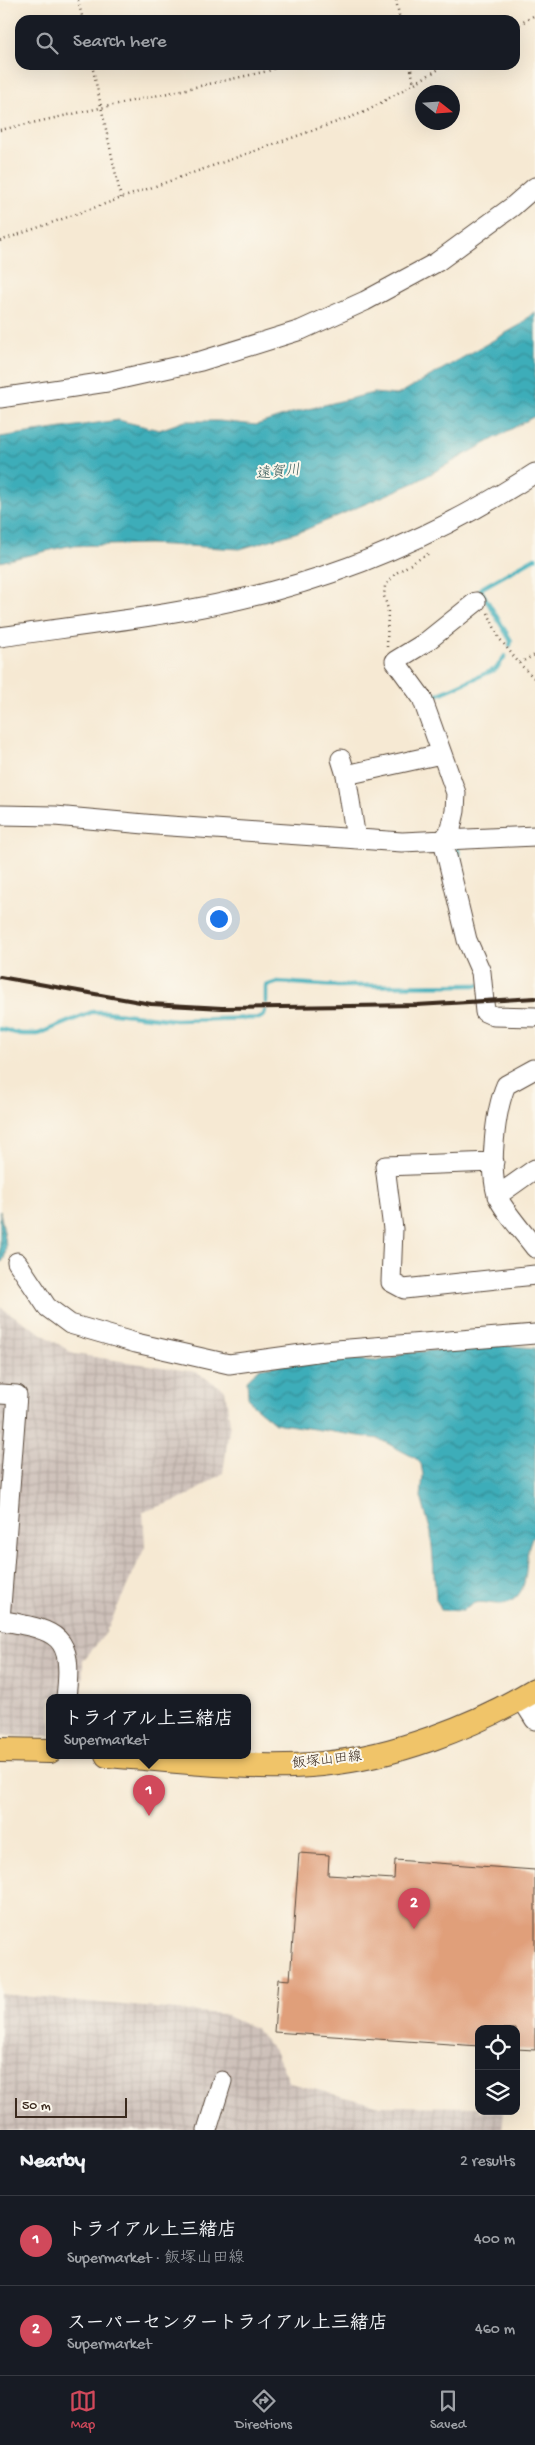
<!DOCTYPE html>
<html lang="en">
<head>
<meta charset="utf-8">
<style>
	:root { --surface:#171b24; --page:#242831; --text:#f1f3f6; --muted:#9ea1a6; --line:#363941; --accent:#d1495b }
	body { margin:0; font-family:"Gochi Hand","Klee One",sans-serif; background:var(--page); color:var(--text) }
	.controls { position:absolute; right:15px; bottom:15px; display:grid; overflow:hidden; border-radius:10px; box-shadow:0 5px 20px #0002 }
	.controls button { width:45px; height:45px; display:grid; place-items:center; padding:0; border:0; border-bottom:1px solid var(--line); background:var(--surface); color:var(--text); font:25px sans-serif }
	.compass { position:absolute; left:415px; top:85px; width:45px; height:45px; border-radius:50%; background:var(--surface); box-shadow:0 5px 20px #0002; rotate:107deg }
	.scale { position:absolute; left:15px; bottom:12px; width:112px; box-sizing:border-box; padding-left:5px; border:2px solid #3b2a1e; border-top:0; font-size:14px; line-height:18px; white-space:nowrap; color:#3b2a1e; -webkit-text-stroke:4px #fbf7ec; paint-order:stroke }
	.you { position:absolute; left:218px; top:918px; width:18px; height:18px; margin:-12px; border:4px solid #fff; border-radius:50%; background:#1a73e8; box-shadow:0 0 0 8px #1a73e833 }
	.badge { display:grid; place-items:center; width:32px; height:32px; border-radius:50%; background:var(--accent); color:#fff; font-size:16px; font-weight:700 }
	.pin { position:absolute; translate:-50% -41px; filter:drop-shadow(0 1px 2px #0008) }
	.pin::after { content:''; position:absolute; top:26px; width:18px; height:15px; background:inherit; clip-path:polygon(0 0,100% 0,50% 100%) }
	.popup { position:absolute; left:46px; top:1694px; width:205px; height:65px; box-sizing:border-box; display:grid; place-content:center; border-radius:10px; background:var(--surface); filter:drop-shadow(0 1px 4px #0005); font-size:16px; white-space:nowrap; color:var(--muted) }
	.popup b { font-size:19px; color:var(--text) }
	.popup::after { content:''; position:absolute; left:50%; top:100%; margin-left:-10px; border:10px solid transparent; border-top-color:var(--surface) }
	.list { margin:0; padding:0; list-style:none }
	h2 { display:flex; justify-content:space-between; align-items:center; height:65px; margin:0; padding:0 20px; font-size:21px }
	h2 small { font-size:16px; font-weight:400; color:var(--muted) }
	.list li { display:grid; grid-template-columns:32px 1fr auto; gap:15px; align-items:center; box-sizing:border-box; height:90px; padding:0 20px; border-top:1px solid var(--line) }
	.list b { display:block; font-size:19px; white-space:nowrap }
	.list p { margin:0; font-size:16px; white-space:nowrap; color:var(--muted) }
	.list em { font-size:16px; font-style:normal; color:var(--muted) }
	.icon { flex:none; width:28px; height:28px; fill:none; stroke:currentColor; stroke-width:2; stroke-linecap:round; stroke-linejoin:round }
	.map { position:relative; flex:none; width:535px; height:2130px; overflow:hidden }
	.search { position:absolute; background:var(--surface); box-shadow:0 5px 20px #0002; left:15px; right:15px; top:15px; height:55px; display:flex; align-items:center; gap:12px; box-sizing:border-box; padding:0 18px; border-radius:15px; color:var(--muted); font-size:19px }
	.sheet { height:245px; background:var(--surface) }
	nav { display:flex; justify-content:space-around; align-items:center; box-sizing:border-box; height:70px; border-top:1px solid var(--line); background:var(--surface); font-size:14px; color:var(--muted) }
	nav a { display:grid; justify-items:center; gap:2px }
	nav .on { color:var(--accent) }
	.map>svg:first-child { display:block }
	.industrial { fill:url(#industrial-grid) }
	.water { fill:url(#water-waves); stroke:#3c6c6c }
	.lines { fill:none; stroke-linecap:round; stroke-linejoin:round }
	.stream { stroke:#3dadb9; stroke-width:4.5 }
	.building { fill:#e09f7a }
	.minor-casing { stroke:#574739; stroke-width:21 }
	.major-casing { stroke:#574739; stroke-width:26 }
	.path { stroke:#574739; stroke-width:2.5; stroke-dasharray:1 4; stroke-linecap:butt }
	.minor { stroke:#fff; stroke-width:19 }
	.major { stroke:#f0c469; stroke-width:24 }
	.rail { stroke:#3b2a1e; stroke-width:4 }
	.labels { text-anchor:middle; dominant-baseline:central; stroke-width:4; stroke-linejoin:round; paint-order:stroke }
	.street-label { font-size:14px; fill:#3b2a1e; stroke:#fbf7ec }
	.water-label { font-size:15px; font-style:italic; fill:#3c5e5c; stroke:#fbf7ec }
</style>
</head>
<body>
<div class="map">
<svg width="535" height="2130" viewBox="0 0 535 2130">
	<defs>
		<pattern id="industrial-grid" width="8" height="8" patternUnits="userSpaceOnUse" patternTransform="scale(1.25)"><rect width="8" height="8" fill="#cec1ba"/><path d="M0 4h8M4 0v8" fill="none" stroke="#b2a69f"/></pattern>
		<pattern id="water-waves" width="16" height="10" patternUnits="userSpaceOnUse" patternTransform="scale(1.25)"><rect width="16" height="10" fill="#3dadb9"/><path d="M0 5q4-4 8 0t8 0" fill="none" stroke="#348d96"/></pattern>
	</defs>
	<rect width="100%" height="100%" fill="#fbf7ec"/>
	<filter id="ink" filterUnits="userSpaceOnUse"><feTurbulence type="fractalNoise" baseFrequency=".02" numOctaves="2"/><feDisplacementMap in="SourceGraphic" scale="10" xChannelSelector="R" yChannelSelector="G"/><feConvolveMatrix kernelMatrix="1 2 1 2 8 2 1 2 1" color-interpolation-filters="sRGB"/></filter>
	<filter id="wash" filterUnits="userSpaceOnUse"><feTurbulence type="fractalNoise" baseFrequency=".0096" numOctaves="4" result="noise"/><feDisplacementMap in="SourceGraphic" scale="20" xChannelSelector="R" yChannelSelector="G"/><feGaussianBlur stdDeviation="1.12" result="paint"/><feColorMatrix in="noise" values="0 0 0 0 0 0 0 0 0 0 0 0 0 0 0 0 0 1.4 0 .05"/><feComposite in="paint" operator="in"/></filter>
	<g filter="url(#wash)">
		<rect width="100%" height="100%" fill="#f6e9d3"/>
		<path class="industrial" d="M0,1307L74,1354L196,1372L225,1390L230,1423L223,1473L186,1497L143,1512L145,1547L105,1634L83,1661L82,1697H50V1735L37,1737L0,1735Z
			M0,1994L222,2014L256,2029L276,2053L290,2083L380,2106L479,2107V2111H504L502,2130H0Z"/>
		<path class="water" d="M535,311V416L416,482L305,530L240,549L149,544L68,546L0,562V437L118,420L159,430L185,421H219L256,425L292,413L373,393L397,395L520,325Z
			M0,1211C2,1225 12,1254 0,1264Z
			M501,1345L535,1348V1534C520,1552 534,1585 513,1600C495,1612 479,1592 463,1611L441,1610L436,1599L431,1533L421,1497L423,1475L421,1464L415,1458L379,1439L275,1423L252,1404L248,1397L247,1380L260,1368L330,1357L374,1361L391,1359L402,1353Z"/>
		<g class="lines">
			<path class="stream" d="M510,645L511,641L480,589L535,558
				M431,702L430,698L496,669L505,656
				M457,844L463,884
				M266,1002V986L278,982L338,986L478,985
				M0,1029L21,1034H38L92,1012H106L175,1020L259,1018L264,1015L265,1011"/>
		</g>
		<g id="blocks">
			<path class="building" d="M299,1853L329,1855L328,1875L394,1879L395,1860L535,1870V2050L516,2049V2029H479V2046L274,2032L278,1979L290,1980Z"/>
		</g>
	</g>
	<g filter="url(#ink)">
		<use href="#blocks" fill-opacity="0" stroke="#574739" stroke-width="1"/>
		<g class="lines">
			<g class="minor-casing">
				<path id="minor" d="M0,398L107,382L201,361L301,330L365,301L437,262L512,207L535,187
					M476,602L426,642L395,661L422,698L456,793L455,811L451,829L443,840L467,940L481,972L485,1012L494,1016L535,1017
					M0,637C91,624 184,615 273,591C366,566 455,525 535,473
					M341,759L346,775L356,839
					M346,775L441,754
					M0,815L55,816L156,825L402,842L535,836
					M535,1069L506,1085C495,1111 489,1167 497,1195C500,1206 527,1237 535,1248
					M494,1162L385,1166L393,1229L391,1282L404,1289L535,1275
					M497,1196L535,1169
					M17,1262L47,1307L70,1324L136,1343L229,1364L324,1351L535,1334
					M0,1394L17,1395L0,1620
					M0,1620C57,1631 74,1633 66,1697
					M521,1698L535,1720
					M207,2130L222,2081"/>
			</g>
			<g class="major-casing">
				<path id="major" d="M0,1750L50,1751
					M107,1755C177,1760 251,1771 322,1764C394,1757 473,1727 535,1690"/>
			</g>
			<path class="path" d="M78,0L83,20
				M396,0L400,20
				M515,27L535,15
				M92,65L121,198
				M410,65L414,83
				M0,130L268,71L282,65
				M0,241L365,112L446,65
				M488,613L499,638L519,663L535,655
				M387,647L388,609L384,596L385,586L396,573L431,552
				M519,663L535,679"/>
			<use href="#minor" class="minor"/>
			<use href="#major" class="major"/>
			<path class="rail" d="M0,977L151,1004L222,1008L417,1005L535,998"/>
		</g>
	</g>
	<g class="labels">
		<g class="street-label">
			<text transform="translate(327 1761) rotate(-6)">飯塚山田線</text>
		</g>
		<g class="water-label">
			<text transform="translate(278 473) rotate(-6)">遠賀川</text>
		</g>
	</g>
</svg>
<div class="controls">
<button><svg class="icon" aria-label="locate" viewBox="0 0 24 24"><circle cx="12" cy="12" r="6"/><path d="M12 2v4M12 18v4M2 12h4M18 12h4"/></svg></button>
<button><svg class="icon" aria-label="layers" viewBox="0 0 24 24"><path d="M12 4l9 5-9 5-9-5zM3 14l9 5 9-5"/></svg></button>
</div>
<svg class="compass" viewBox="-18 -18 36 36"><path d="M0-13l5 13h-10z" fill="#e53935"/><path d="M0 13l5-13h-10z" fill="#9ea1a6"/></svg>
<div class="scale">50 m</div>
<div class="you"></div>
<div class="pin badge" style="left:149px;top:1816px">1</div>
<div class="popup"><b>トライアル上三緒店</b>Supermarket</div>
<div class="pin badge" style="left:414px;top:1929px">2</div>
<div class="search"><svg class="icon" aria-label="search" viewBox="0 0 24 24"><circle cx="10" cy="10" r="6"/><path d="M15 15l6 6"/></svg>Search here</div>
</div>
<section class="sheet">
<h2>Nearby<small>2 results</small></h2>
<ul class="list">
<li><span class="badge">1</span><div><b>トライアル上三緒店</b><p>Supermarket · 飯塚山田線</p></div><em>400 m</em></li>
<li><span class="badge">2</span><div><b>スーパーセンタートライアル上三緒店</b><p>Supermarket</p></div><em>460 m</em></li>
</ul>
</section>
<nav>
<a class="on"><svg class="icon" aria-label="map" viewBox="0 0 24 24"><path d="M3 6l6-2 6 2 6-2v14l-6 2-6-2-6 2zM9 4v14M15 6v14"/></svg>Map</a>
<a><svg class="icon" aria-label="directions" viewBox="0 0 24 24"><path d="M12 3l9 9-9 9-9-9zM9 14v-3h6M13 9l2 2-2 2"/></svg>Directions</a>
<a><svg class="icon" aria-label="saved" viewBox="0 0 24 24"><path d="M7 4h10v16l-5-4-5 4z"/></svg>Saved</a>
</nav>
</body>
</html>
